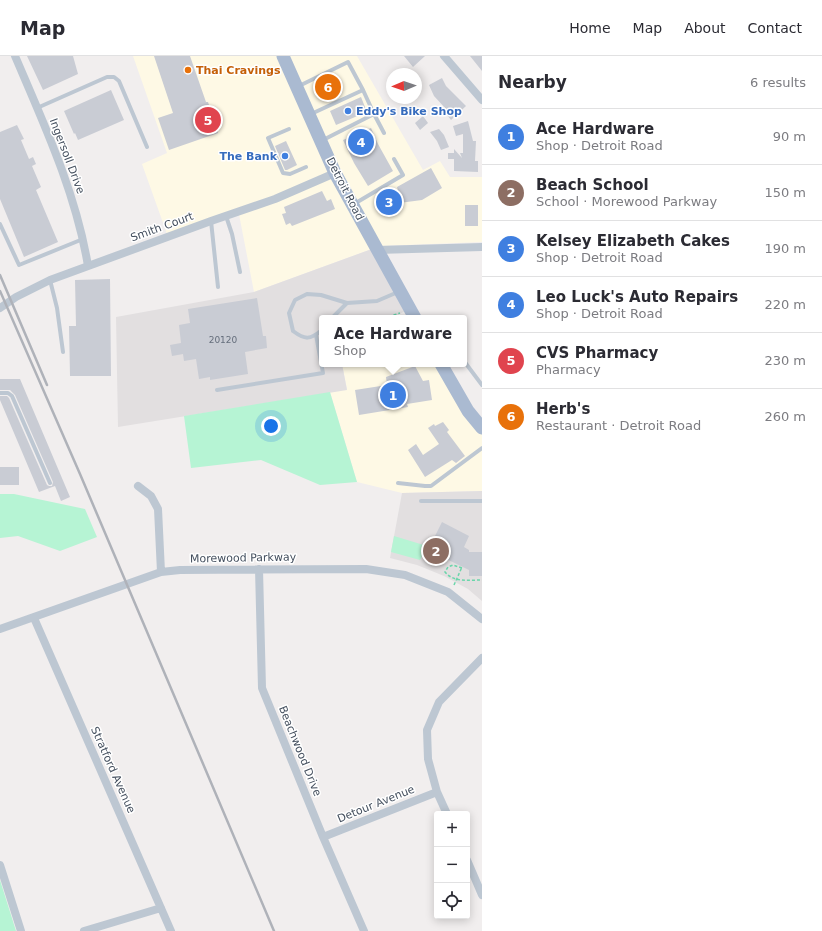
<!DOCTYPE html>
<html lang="en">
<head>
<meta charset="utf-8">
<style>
	:root { --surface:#fff; --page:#f7f7f7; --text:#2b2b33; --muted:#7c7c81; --line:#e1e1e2; --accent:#0358f6 }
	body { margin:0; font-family:"DejaVu Sans",sans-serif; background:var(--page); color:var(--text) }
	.controls { position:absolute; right:12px; bottom:12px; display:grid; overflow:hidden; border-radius:4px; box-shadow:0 2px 10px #0003 }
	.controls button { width:36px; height:36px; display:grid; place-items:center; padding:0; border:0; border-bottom:1px solid var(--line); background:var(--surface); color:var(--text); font:20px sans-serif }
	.compass { position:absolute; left:386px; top:12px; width:36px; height:36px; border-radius:50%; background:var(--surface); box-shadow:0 2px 10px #0003; rotate:268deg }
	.you { position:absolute; left:271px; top:370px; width:14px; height:14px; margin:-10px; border:3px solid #fff; border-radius:50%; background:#1a73e8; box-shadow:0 0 0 6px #1a73e833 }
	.badge { display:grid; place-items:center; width:26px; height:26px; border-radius:50%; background:var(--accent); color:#fff; font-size:13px; font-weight:700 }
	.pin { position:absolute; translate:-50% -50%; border:2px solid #fff; box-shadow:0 1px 4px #0006 }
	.popup { position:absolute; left:319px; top:259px; width:148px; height:52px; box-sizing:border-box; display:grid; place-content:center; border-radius:4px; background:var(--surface); filter:drop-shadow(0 1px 3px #0005); font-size:13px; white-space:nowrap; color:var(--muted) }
	.popup b { font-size:15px; color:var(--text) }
	.popup::after { content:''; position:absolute; left:50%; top:100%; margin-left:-8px; border:8px solid transparent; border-top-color:var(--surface) }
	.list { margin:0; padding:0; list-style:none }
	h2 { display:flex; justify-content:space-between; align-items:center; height:52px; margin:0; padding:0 16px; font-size:17px }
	h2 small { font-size:13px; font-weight:400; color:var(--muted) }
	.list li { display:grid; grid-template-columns:26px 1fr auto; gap:12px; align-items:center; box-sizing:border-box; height:56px; padding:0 16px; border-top:1px solid var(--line) }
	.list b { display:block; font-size:15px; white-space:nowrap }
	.list p { margin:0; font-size:13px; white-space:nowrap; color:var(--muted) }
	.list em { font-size:13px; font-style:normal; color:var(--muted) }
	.icon { flex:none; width:22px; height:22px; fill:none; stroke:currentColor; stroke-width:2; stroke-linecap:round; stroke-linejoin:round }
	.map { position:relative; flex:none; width:482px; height:875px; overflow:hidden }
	header { display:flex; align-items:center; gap:24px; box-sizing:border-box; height:56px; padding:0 20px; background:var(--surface); border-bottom:1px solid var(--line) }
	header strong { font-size:19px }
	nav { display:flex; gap:22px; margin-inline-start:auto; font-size:14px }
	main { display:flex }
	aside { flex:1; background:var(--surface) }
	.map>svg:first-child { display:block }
	.commercial { fill:#fef9e5 }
	.education { fill:#e2dfe0 }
	.green { fill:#b6f4d4 }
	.building { fill:#c9ccd4 }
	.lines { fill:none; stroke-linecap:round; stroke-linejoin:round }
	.path { stroke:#6ad6aa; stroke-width:1.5; stroke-dasharray:3 2; stroke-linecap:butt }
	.lane { stroke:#bdc7d2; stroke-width:4 }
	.street { stroke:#bdc7d2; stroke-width:8 }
	.primary { stroke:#aabad1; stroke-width:13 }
	.rail { stroke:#afb2b9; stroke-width:2.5 }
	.food-dot { fill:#e8710a; stroke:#fff; stroke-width:1.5 }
	.shop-dot { fill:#3f7fe0; stroke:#fff; stroke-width:1.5 }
	.labels { text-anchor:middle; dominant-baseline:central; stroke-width:3; stroke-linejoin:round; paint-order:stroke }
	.number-label { font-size:9px; fill:#656e7c }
	.food-label { font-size:11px; font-weight:bold; fill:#c56008; stroke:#fff; text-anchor:start }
	.shop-label { font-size:11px; font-weight:bold; fill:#366cbe; stroke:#fff; text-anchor:start }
	.street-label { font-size:11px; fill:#444f5e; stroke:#fff }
</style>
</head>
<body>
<header>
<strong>Map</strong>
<nav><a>Home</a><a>Map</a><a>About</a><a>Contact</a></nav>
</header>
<main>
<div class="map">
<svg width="482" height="875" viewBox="0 0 482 875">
	<rect width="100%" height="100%" fill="#f1eeee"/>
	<path class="commercial" d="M133,0H357L423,114L440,105L450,121H482V186L380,190L254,236L238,153L167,178L142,108L167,97Z
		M342,308H447L482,366V435L402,437L357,426L330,336L347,333Z"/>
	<path class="education" d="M380,190L415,251L390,262H322V308H342L347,334L118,371L116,261L254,236Z
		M482,435V545L468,533L444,520L417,509L390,502L402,437Z"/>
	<path class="green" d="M330,336L357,426L320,429L261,404L191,412L184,360Z
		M0,438H14L85,453L97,481L60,495L18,480L0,482Z
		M394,480L427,490L420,504L391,496Z
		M0,824L16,875H0Z"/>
	<path class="building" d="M27,0H73L78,18L43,34Z
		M154,0H190L206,46H208L218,77L169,94L158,62L173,57Z
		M404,0H425L413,11Z
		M470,0H482V15Z
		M333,20L340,36L323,42L317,27Z
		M442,22L446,30L466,50L451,64L444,55L446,53L434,40L429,29Z
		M111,34L124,64L78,84L75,77L74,78L64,55Z
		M361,41L367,56L336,69L330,55Z
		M423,60L428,67L420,74L415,67Z
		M468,65L473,85H476L475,105H478V116L454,115V103H448V97H454V93L462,102L460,97H463V78L456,80L453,70Z
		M17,69L24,83L21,84L29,103L33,101L36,108L32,110L41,131L36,134L58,186L24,201L0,143V76Z
		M371,72L378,88L393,115L368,130L354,107L343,84Z
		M439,73L444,79L449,91L441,94L437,85L430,76Z
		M286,85L297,109L287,114H285L275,90Z
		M431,112L442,132L422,144L384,149L382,137L398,135L397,131Z
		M322,135L327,145L331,143L335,153L292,170L290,167L286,169L282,158L286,157L284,151Z
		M465,149H478V170H465Z
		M110,223L111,320H70L69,270H76L75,224Z
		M257,242L263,280H266L267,292L245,296L248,318L210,324V321L199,323L196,303L184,305L183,298L172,300L170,289L181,287L179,269L190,267L188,253Z
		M415,310L423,325L429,324L432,344L407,348L408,351L359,359L355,334L387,329L386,321Z
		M0,323H20L70,441L61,445L55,430L39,436L0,344V340H7L9,342L47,429L49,430H52L53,426L15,339L10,334H0Z
		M443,366L449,374L447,376L465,400L456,407L452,404L425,421L408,394L416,388L423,399L439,388L428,372L434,368L435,370Z
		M0,411H19V429H0Z
		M442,466L469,480L464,491L469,494V496H482V520H469V514L428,494Z"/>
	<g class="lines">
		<path class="path" d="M384,262L400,257
			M462,512L453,509L448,511L445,516C454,527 469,524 482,524
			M454,529L462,511"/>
		<path class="lane" d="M299,30L348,6L363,34
			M37,52L107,21H114L119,25L147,91
			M311,58L363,34L374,58
			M289,73L268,82L283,117L290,118L306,111
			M323,84L374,58L384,77
			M354,148L403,119L394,103
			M226,160L232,178L240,216
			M211,165L218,231
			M0,168L19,209L83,183
			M50,224L57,252L63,296
			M332,262L347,247
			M322,274C310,284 305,284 293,275L289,257L295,244L307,238L321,239L347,247L377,245L398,236
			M464,305L482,329
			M217,334L323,317L316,279
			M0,337H8L12,340L50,427
			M398,427L425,430H431L482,392
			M421,445H482"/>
		<path class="street" d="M15,0C44,68 76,137 88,210
			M444,0L482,44
			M377,194L482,191
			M0,252L16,241L50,224L211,165L275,143L335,117
			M138,430L151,440L158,453L161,516
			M259,513L262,632L323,781L364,875
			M34,562L171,875
			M0,573L161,516L180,514L366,513L405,519L448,536L482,563
			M447,758L437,736L428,703L427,674L439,646L482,602
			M323,781L437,736
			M467,804L482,839
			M0,809L21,875
			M84,875L161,852"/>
		<path class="primary" d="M283,0L335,117L415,262
			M441,308L468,355L482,372"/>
		<path class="rail" d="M0,219L47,329
			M0,235L80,418L274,875"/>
	</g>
	<circle class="food-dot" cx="188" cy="14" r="4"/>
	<g class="shop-dot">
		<circle cx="348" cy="55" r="4"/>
		<circle cx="285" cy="100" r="4"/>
	</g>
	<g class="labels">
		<g class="number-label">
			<text x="223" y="284">20120</text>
		</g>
		<g class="food-label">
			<text x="196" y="14">Thai Cravings</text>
		</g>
		<g class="shop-label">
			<text x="356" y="55">Eddy's Bike Shop</text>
			<text x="277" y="100" text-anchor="end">The Bank</text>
		</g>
		<g class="street-label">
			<text transform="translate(67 100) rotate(69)">Ingersoll Drive</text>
			<text transform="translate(345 133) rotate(63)">Detroit Road</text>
			<text transform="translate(162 171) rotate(-20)">Smith Court</text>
			<text transform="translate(243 502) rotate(-1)">Morewood Parkway</text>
			<text transform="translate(300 695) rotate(68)">Beachwood Drive</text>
			<text transform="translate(113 714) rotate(66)">Stratford Avenue</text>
			<text transform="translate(376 748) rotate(-22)">Detour Avenue</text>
		</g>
	</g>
</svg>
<div class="controls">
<button>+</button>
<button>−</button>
<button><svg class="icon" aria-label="locate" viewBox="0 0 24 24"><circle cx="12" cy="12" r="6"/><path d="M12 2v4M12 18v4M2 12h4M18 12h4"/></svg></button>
</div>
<svg class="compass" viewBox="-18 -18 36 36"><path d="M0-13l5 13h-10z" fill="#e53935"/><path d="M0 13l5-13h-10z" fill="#7c7c81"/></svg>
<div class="you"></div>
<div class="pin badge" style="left:393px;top:339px;background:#3f7fe0">1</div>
<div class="popup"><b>Ace Hardware</b>Shop</div>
<div class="pin badge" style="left:436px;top:495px;background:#8d6e63">2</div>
<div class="pin badge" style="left:389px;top:146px;background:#3f7fe0">3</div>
<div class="pin badge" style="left:361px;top:86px;background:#3f7fe0">4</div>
<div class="pin badge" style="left:208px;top:64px;background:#e0444e">5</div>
<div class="pin badge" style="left:328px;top:31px;background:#e8710a">6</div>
</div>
<aside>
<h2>Nearby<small>6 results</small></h2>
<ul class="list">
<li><span class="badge" style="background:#3f7fe0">1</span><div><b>Ace Hardware</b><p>Shop · Detroit Road</p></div><em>90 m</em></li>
<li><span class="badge" style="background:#8d6e63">2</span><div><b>Beach School</b><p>School · Morewood Parkway</p></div><em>150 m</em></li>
<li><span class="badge" style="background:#3f7fe0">3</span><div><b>Kelsey Elizabeth Cakes</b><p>Shop · Detroit Road</p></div><em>190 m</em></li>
<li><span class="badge" style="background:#3f7fe0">4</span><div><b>Leo Luck's Auto Repairs</b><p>Shop · Detroit Road</p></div><em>220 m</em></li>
<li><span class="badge" style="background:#e0444e">5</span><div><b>CVS Pharmacy</b><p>Pharmacy</p></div><em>230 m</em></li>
<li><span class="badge" style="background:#e8710a">6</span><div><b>Herb's</b><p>Restaurant · Detroit Road</p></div><em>260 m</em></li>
</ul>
</aside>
</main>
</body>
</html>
